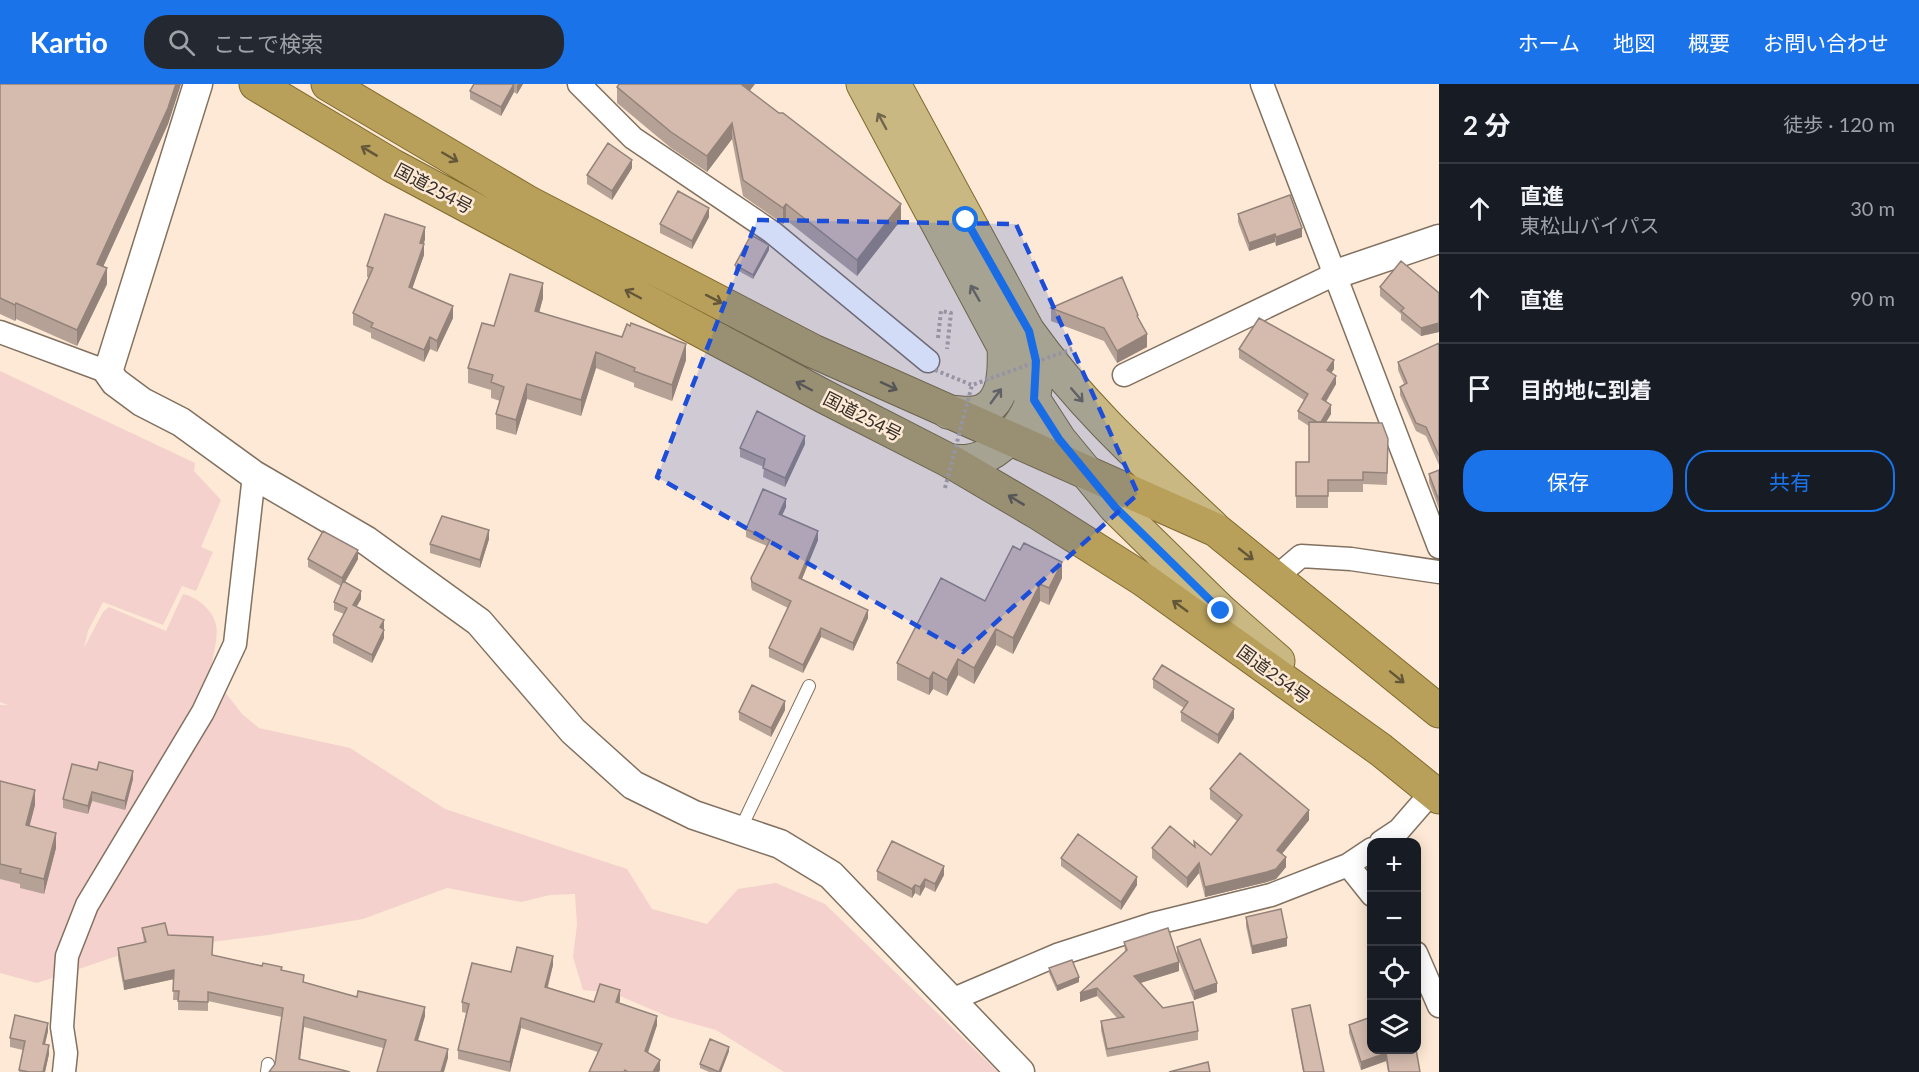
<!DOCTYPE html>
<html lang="ja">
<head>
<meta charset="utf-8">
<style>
	:root { --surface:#171b24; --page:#242831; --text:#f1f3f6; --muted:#9ea1a6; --line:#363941; --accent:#1a73e8 }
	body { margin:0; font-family:Lato,"Noto Sans JP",sans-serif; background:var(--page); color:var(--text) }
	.controls { position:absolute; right:18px; bottom:18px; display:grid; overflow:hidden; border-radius:12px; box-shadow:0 3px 15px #0003 }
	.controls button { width:54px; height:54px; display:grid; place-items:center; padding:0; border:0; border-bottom:2px solid var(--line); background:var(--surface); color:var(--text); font:30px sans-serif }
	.stop { position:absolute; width:18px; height:18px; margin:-14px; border:4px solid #1a73e8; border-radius:50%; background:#fff }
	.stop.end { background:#1a73e8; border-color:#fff; box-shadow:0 2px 6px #0008 }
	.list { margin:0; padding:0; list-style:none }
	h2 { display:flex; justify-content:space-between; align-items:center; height:78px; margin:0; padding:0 24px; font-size:26px }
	h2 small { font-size:20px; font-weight:400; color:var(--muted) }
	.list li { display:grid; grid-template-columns:39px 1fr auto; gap:18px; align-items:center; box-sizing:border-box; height:90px; padding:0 24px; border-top:2px solid var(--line) }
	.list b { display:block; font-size:22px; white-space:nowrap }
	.list p { margin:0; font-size:20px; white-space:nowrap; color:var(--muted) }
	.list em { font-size:20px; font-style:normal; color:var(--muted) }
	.actions { display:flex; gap:12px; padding:18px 24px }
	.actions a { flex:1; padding:14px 0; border:2px solid var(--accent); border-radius:24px; text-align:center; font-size:21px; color:var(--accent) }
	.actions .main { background:var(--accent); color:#fff }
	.icon { flex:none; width:33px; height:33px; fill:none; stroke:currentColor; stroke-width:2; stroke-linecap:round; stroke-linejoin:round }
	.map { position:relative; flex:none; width:1439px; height:988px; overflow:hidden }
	header { display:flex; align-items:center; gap:36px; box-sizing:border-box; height:84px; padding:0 30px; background:var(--accent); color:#fff }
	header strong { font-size:28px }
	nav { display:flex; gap:33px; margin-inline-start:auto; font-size:21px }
	.search { width:420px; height:54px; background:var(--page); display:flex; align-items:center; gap:15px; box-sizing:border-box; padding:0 21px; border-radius:24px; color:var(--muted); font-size:22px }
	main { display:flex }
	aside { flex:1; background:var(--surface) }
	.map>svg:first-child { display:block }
	.green { fill:#f4d1cc }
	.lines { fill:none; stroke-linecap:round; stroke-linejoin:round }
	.service-casing { stroke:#827160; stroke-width:14 }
	.minor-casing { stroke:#827160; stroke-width:25 }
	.tertiary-casing { stroke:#827160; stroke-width:31 }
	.primary-casing { stroke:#7f692d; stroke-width:35 }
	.trunk-casing { stroke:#7f692d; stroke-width:35 }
	.path { stroke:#b4a596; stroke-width:4; stroke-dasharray:3 3; stroke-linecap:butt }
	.service { stroke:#fff; stroke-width:12 }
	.minor { stroke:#fff; stroke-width:22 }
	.tertiary { stroke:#fff; stroke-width:28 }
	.primary { stroke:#cab883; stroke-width:33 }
	.trunk { stroke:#b8a05a; stroke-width:33 }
	.path-bridge { stroke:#b4a596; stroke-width:4; stroke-dasharray:3 3; stroke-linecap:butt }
	.wall { fill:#b6a196 }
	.shaded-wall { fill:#94837a }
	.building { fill:#d4bbae; stroke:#94837a; stroke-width:1.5 }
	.oneway { stroke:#71664c }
	.oneway2 { stroke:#645739 }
	.route { stroke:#1a73e8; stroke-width:8 }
	.marked { fill:#1d4ed8; fill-opacity:0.2; stroke:#1d4ed8; stroke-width:4.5; stroke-dasharray:12 8; stroke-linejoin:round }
	.labels { text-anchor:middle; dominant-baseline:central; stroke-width:5; stroke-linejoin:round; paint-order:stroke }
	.street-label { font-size:18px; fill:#362f27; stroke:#fde9d5 }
</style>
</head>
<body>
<header>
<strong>Kartio</strong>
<div class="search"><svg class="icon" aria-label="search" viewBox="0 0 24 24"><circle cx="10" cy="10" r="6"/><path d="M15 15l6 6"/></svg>ここで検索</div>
<nav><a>ホーム</a><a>地図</a><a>概要</a><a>お問い合わせ</a></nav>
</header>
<main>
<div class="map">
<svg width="1439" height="988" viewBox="0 0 1439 988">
	<rect width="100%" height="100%" fill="#fde9d5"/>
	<path class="green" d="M0,287L195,379L194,387L221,416L201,463L213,468L196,507L182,502L163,541L103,518L88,547L84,564L103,528L109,523L166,547L183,510C197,513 213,526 216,541C219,551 212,577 210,589L242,630L259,644L350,664L445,725L627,785L652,825L707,840L738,805L776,799L825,820L998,988H784L716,946L669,933L613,909L583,906L573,873L577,841L575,810L550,811L521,818L447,804L363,835L268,851L129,868L37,899L0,889V621H8L0,618Z"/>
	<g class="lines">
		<g class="service-casing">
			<path id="service" d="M740,746L809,602
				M267,988L268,980"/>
		</g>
		<g class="minor-casing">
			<path id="minor" d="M579,0L633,54L772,148L928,277
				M1262,0L1439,463
				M0,248L108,288
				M1124,291L1333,191
				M1276,493L1301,472L1351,475L1439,488
				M1381,758L1399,746L1432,708
				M1372,765L1348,781L1372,811
				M1416,869L1439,922
				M949,917L1057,871L1153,840L1271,811L1348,781
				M64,988L66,969L62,943L67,872L87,821L203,628L235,560L254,391"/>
		</g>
		<g class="tertiary-casing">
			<path id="tertiary" d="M198,0L108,288L115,298L142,318L181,338L254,391L367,457L479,538L573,647L633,701L694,731L780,760L831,791L1020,988
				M1333,191L1439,155"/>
		</g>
		<g class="primary-casing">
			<path id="primary" d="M863,0L1026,304L1059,355L1115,423L1221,527L1278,577
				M894,0L1028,247C1082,323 1145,379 1212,442
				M948,328C956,328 965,330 973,329C1006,325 1005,286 1004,262
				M950,377C956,377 963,378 969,377C1004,372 1035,330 1036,296"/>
		</g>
		<g class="trunk-casing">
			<path id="trunk" d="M256,0L393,82L825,313L950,377L1040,430L1144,496L1381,666L1439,713
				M328,0L529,119L813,267L1216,446L1439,627"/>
		</g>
		<path class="path" d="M938,254L941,227L951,229L947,265"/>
		<use href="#service" class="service"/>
		<use href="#minor" class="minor"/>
		<use href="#tertiary" class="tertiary"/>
		<use href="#primary" class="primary"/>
		<use href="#trunk" class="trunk"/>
		<path class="path-bridge" d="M935,286L972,301L1072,265
			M945,404L972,301"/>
	</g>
	<path class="wall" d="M0,0H181L168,40L103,183L107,200L77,262L16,235L15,237L0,230Z
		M474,0H523L517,10L514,8L501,32L470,15V7Z
		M617,3L750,7L901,136L857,192L786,136L783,140L743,112L732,55L707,88L671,64L617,19Z
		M632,84L612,116L587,100V91Z
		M1238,130L1302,153L1276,162L1275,158L1249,167L1238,138Z
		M709,133L692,165L660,149V140Z
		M425,155L424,160V171L412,204L453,234L437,268L430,265L424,278L371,254V249L353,241V229L369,193H367V182Z
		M769,166L753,195L735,185V181Z
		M1380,203L1439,209V248L1421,252L1401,236V230L1380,212Z
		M543,214L539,229L686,276L672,317L634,303V299L596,284L581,332L527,315L516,351L496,345V330L500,317L491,314V306L468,299V284L494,242Z
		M1051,224L1138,235L1147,263L1117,279L1104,257L1051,237Z
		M1439,259V381L1426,352L1416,347L1400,311V303L1404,300L1398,286V278Z
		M1239,265L1334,285L1331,289L1336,300L1326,318L1331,330L1326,338L1388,355L1387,401L1363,400V408H1328V424H1296V378H1309V342L1298,335V327L1304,316L1239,274Z
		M805,360L785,403L763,393L764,383L740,373V364Z
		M1439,386V425L1429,398V390Z
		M786,423L782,431L818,456L802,495L868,534L853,567L821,553L803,589L769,573V564L788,524L752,506L751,502V494L767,462L746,453V445Z
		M489,455L480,484L430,469V460Z
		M308,475H358L345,498L361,515L356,523L384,544V554L372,579L333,559V551L344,530L334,526V518L341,502L308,483Z
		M1062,494L1049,521L1040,517L1013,570L996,561L974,600L958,591L947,612L933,605L929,611L897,596V579L985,517Z
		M1153,595L1234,634L1218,660L1181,637V628L1184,624L1153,604Z
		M785,626L771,653L739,636V628Z
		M133,695L125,726L92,717L88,730L63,724V715Z
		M0,697L35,721L29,742L56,764L44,810L20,804V800L0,795Z
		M1210,705L1309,736L1282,770L1286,783L1276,795L1267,798L1205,813L1199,789L1187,804L1152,774V764L1194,762V757L1211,771L1237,737L1210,715Z
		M1371,772V789L1368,784V775Z
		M1061,774L1137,801L1121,826L1061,782Z
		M877,787L944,791L935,808L925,803L920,812L915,809L912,814L877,796Z
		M1246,833L1287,862L1252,870L1246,842Z
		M142,844L168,851L213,871L282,886L304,898L425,932L418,957L448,974L383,964L304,943L275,980L282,933L208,917V927L178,926V916H173L174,895L124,906L118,874V864L144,859Z
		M1124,858L1179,887L1140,899L1163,924L1198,947V956L1107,973L1101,946V937L1117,934L1097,912L1080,918L1125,868Z
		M1177,863L1217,908L1194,916L1177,872Z
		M553,881L548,903L594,918L620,916L619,919L657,941L648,969L660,986L659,988H589L598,968L521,944L510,988L458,975V966L466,929L462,928V918L511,888Z
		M1049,884L1079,898L1057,907L1049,889Z
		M1292,925L1324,988H1303L1292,929Z
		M1349,941L1416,966L1420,988H1388L1386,977L1361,986L1349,949Z
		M48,947L45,960L49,970L45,988H19L23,966L10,963V954Z
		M729,967L721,988H709L700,984V980Z"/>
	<path class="shaded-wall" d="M176,0H181L168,40L97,196V180Z
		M514,0V8L501,32V23Z
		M518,0H523L517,10V2Z
		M742,0H755L742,17Z
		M732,39V55L707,88V72Z
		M632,76V84L612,116V107Z
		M786,120V136L783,140V124Z
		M901,120V136L857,192V176Z
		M709,124V133L692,165V157Z
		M425,143V155L420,170V159Z
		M1302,144V153L1276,162V153Z
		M1275,150V158L1249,167V159Z
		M424,160V171L409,214V203Z
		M769,161V166L753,195V191Z
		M107,184V200L77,262V246Z
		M543,199V214L535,243V227Z
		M16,219V235L15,237V221Z
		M453,222V234L437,268V257Z
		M1439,239V248L1421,252V244Z
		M1147,250V263L1117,279V267Z
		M430,253V265L424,278V266Z
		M686,260V276L672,317V301Z
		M596,268V284L581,332V316Z
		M1334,276V285L1327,295V286Z
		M1336,292V300L1322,324V315Z
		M527,300V315L516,351V336Z
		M1331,321V330L1320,348V340Z
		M805,352V360L785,403V394Z
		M786,415V423L779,438V430Z
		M489,446V455L480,484V476Z
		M818,447V456L799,502V494Z
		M358,466V475L342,503V494Z
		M1062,478V494L1049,521V504Z
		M1040,500V517L1013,570V554Z
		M361,507V515L353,529V521Z
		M868,526V534L853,567V559Z
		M384,536V544L380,552V543Z
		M821,544V553L803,589V581Z
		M996,545V561L974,600V584Z
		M384,546V554L372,579V571Z
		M958,575V591L947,612V596Z
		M933,588V605L929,611V595Z
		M785,617V626L771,653V644Z
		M1234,625V634L1218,660V651Z
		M133,687V695L125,726V717Z
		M35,706V721L26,756V741Z
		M92,708V717L88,730V722Z
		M1309,726V736L1277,776V766Z
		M56,749V764L44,810V795Z
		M1286,773V783L1276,795L1267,798L1205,813V803Z
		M1199,779V789L1187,804V794Z
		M944,782V791L935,808V800Z
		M1137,793V801L1121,826V818Z
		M925,795V803L920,812V803Z
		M915,801V809L912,814V805Z
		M1419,810V819L1416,821V813Z
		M1287,854V862L1252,870V862Z
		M553,872V881L545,912V903Z
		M1179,878V887L1134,901V892Z
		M174,886V895L124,906V897Z
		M1079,893V898L1057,907V902Z
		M1217,899V908L1194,916V907Z
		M1097,904V912L1080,918V909Z
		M620,906V916L616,928V918Z
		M425,923V932L415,966V956Z
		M657,932V941L645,977V967Z
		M304,933V943L299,984V975Z
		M521,934V944L510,988V978Z
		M48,939V947L43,968V960Z
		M49,961V970L45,988H43Z
		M729,963V967L721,988H719Z
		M448,965V974L444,988H441Z
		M1386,969V977L1361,986V978Z
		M660,976V986L659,988H653Z"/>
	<path class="building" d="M0,0H176L168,24L97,180L107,184L77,246L16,219L15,221L0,214Z
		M474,0H514L501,23L470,7Z
		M619,0H742V1L779,29H783L901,120L857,176L786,120L783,124L743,96L732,39L707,72L671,48L617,3Z
		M608,59L632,76L612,107L587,91Z
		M678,107L709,124L692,157L660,140Z
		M1290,111L1302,144L1276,153L1275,150L1249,159L1238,130Z
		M385,130L425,143L420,159L424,160L409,203L453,222L437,257L430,253L424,266L371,243L373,239L353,229L373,184L367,182Z
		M751,151L769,161L753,191L735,181Z
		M1401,177L1439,209V239L1421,244L1401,227L1404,224L1380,203Z
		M510,190L543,199L535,227L622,253L627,240L630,242L631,239L686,260L672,301L634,287L635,284L596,268L581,316L527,300L516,336L496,330L504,303L491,298L493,291L468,284L482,239L494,242Z
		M1122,193L1138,231L1137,232L1147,250L1117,267L1104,244L1051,224Z
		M1259,234L1334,276L1327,286L1336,292L1322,315L1331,321L1321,338H1317L1298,327L1308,310L1239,265Z
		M1439,259V372L1426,343L1416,339L1400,303L1407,299L1398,278Z
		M757,327L805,352L785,394L763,384L765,375L740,364Z
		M1309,338L1382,339L1388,355L1387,389L1363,388V396H1328V412H1296V378H1309Z
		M1439,386V417L1429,390Z
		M763,405L786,415L779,430L818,447L799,494L868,526L853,559L821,544L803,581L769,564L791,517L752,498L751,494L770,456L746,445Z
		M442,432L489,446L480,476L430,460Z
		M323,447L358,466L342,494L308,475Z
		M1024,459L1062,478L1049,504L1040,500L1013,554L996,545L974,584L958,575L947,596L933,588L929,595L897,579L941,494L985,517L1013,462L1020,466Z
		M343,497L361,507L353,521L384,536L380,543L384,546L372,571L333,551L347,524L334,518Z
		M1162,581L1234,625L1218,651L1181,628L1188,618L1153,595Z
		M752,601L785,617L771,644L739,628Z
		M1240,669L1309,726L1277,766L1286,773L1276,785L1267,788L1205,803L1199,779L1187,794L1152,764L1170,742L1195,763L1194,757L1211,771L1242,731L1210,705Z
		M99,678L133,687L125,717L92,708L88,722L63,715L72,680L97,686Z
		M0,697L35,706L26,741L56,749L44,795L20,789L21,785L0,780Z
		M1078,750L1137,793L1121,818L1061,774Z
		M892,757L944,782L935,800L925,795L920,803L915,801L912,805L877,787Z
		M1371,772V780L1368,775Z
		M1281,825L1287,854L1252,862L1246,833Z
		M165,839L168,851L213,853L212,871L262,882L263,879L282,883L281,886L304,891L303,898L357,913L358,907L425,923L415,956L448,965L441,988H377L386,956L304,933L299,975L350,988H269L275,980L283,924L208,908V918L178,917L179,907H173L174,886L124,897L118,864L146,858L142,844Z
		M1168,844L1179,878L1134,892L1163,924L1193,918L1198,947L1107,965L1101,937L1124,933L1097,904L1080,909L1127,866L1124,858Z
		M1200,855L1217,899L1194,907L1177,863Z
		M517,863L553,872L545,903L594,918L600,900L620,906L616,918L657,932L645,967L660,976L653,988H628L625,986L624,988H589L602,960L521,934L510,978L458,966L469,920L462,918L472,879L511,888Z
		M1072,876L1079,893L1057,902L1049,884Z
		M1310,921L1324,988H1304L1292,925Z
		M15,931L48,939L43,960L49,961L43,988H29L19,986L25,957L10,954Z
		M1371,933V966L1416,965L1420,988H1389L1386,969L1361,978L1349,941Z
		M710,955L729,963L719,988L700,980Z
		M1208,978L1210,988H1169Z"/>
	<defs><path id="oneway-shaft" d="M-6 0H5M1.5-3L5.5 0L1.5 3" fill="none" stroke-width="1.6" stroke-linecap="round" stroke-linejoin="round" transform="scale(1.5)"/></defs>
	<g class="oneway">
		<use href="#oneway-shaft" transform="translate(882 37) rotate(-118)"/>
		<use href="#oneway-shaft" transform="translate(975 209) rotate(-120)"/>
		<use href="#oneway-shaft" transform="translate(1077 311) rotate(49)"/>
		<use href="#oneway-shaft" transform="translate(996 312) rotate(-54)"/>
	</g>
	<g class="oneway2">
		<use href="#oneway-shaft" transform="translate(369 67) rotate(-149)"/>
		<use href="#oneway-shaft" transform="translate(450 73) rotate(30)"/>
		<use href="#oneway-shaft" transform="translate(633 210) rotate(-152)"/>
		<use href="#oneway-shaft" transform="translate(714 215) rotate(27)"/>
		<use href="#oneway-shaft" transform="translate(804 302) rotate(-152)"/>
		<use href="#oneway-shaft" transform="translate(889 302) rotate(25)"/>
		<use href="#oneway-shaft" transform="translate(1016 416) rotate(-149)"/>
		<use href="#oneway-shaft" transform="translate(1246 470) rotate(38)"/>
		<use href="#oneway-shaft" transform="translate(1180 522) rotate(-144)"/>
		<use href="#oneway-shaft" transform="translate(1397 593) rotate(39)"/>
	</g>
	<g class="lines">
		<path class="route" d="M966,136L1029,247L1036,277L1034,316L1059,355L1115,423L1221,527"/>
	</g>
	<path class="marked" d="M757,136L1016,140L1138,410L963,568L657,393Z"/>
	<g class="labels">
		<g class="street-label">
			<text transform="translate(434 104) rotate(28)">国道254号</text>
			<text transform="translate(863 332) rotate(27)">国道254号</text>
			<text transform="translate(1274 590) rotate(36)">国道254号</text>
		</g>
	</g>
</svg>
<div class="controls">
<button>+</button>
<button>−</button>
<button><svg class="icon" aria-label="locate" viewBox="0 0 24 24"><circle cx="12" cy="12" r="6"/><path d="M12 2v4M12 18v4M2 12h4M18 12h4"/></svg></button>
<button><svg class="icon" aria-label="layers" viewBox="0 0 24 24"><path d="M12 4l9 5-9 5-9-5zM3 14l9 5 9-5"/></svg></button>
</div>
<div class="stop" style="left:966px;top:136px"></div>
<div class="stop end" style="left:1221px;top:527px"></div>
</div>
<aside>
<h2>2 分<small>徒歩 · 120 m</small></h2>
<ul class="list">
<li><svg class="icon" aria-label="ahead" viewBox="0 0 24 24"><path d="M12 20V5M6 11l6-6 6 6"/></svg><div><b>直進</b><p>東松山バイパス</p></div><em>30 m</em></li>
<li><svg class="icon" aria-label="ahead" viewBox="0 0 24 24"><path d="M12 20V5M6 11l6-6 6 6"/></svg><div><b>直進</b></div><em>90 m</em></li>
<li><svg class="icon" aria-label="arrive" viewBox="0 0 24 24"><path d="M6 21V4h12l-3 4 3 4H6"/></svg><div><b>目的地に到着</b></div></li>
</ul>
<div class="actions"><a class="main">保存</a><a>共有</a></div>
</aside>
</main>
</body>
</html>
